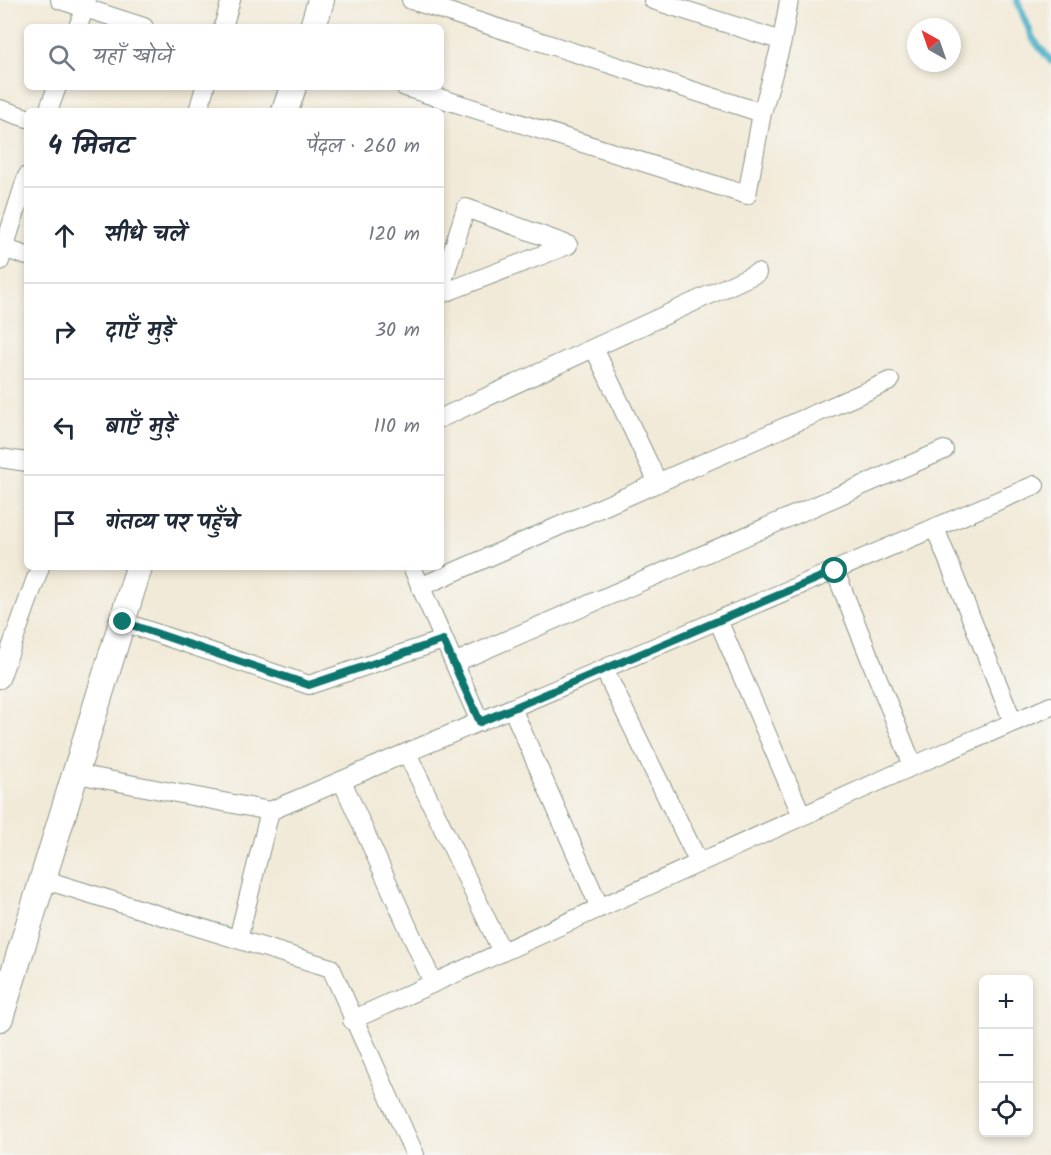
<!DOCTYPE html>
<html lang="hi">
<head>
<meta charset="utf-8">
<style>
	:root { --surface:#fff; --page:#f2f2f3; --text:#1f2937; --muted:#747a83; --line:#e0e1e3 }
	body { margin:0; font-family:Kalam,"Playpen Sans Deva",sans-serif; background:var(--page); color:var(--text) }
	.controls { position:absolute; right:18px; bottom:18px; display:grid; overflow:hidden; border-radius:9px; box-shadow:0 3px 9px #0003 }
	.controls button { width:54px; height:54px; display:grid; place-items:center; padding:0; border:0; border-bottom:2px solid var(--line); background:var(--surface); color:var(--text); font:30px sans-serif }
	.compass { position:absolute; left:907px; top:18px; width:54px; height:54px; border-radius:50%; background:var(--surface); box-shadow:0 3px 9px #0003; rotate:320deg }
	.stop { position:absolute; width:18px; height:18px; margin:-14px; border:4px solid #0f766e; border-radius:50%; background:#fff }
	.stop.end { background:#0f766e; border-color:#fff; box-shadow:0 2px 6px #0008 }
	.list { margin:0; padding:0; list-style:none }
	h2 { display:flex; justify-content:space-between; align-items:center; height:78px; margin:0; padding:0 24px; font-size:26px }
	h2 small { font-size:20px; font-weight:400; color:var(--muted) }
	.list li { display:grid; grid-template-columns:39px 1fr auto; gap:18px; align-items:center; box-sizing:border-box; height:96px; padding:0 24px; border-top:2px solid var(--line) }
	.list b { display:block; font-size:22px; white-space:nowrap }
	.list em { font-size:20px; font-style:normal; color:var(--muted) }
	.icon { flex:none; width:33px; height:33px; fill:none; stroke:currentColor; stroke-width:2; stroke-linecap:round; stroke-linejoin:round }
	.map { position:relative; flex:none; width:1051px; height:1155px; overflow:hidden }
	.search { position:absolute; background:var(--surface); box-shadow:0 3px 9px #0003; left:24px; top:24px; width:420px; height:66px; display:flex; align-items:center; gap:15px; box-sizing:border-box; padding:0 21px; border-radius:9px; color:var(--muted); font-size:22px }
	.panel { position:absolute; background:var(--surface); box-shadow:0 3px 9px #0003; left:24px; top:108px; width:420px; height:462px; border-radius:9px }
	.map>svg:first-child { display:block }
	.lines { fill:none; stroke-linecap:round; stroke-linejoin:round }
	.stream { stroke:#49b0c8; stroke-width:7 }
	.street-casing { stroke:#889486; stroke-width:20 }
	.secondary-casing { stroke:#889486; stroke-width:28 }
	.street { stroke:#fff; stroke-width:18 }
	.secondary { stroke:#fff; stroke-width:26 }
	.route { stroke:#0f766e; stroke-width:8 }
</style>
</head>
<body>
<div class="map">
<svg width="1051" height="1155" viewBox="0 0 1051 1155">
	<rect width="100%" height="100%" fill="#f6f6f2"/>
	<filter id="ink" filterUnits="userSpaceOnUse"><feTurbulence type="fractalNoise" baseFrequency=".0167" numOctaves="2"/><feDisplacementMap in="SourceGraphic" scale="12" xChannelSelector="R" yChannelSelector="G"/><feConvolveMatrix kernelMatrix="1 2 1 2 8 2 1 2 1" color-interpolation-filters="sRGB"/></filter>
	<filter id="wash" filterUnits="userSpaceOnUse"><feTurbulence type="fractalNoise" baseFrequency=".008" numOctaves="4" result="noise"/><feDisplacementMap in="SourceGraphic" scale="24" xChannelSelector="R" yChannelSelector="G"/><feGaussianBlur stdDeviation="1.35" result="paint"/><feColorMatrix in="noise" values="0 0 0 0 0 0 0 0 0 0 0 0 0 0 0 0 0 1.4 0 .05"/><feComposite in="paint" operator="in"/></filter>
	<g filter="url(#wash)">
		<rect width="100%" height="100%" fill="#f2ead8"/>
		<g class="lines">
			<path class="stream" d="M1017,0L1033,39L1051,61"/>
		</g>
	</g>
	<g filter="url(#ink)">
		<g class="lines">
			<g class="street-casing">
				<path id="street" d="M60,0L144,27
					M411,0L762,113
					M653,0L782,41
					M78,27L87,0
					M223,27L231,0
					M405,87L747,195L762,113L782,41L789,0
					M0,109L27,118
					M48,111L57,87
					M198,111L205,87
					M0,247L27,256
					M0,261L27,176
					M441,287L466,208L568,245L441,294
					M594,348L658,483
					M441,418L757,273
					M0,458L27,462
					M935,528L1013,722
					M412,567L480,722
					M835,571L913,766
					M420,587L890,381
					M718,620L802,816
					M123,622L309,685L443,640
					M454,663L944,450
					M604,669L699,863
					M0,679L40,567
					M512,708L600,908
					M407,753L502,952
					M77,774L270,811L1035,485
					M342,781L433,983
					M42,879L331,968L415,1155
					M238,939L270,811
					M352,1020L913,766L1051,706"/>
			</g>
			<g class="secondary-casing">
				<path id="secondary" d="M313,27L321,0
					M285,111L293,87
					M0,1018L139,567"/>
			</g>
			<use href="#street" class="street"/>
			<use href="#secondary" class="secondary"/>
		</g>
	</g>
	<g class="lines" filter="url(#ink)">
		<path class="route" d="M123,622L309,685L443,640L480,722L835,571"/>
	</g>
</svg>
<div class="controls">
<button>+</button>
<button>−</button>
<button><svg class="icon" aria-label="locate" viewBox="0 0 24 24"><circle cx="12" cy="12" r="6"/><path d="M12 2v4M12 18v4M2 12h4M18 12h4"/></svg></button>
</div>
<svg class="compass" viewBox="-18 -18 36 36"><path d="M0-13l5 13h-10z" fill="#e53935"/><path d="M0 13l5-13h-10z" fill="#747a83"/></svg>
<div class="stop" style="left:835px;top:571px"></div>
<div class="stop end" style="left:123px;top:622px"></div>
<div class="search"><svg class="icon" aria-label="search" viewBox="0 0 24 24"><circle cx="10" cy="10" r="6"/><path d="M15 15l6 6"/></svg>यहाँ खोजें</div>
<section class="panel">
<h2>4 मिनट<small>पैदल · 260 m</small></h2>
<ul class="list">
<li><svg class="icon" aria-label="ahead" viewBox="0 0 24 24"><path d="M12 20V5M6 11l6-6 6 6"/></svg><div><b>सीधे चलें</b></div><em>120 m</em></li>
<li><svg class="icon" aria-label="right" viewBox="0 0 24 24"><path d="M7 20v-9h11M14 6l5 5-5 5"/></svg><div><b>दाएँ मुड़ें</b></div><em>30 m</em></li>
<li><svg class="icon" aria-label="left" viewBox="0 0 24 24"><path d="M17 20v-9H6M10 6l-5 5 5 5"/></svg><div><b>बाएँ मुड़ें</b></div><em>110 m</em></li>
<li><svg class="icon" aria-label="arrive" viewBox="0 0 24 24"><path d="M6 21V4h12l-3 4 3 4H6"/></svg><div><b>गंतव्य पर पहुँचे</b></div></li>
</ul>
</section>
</div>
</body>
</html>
